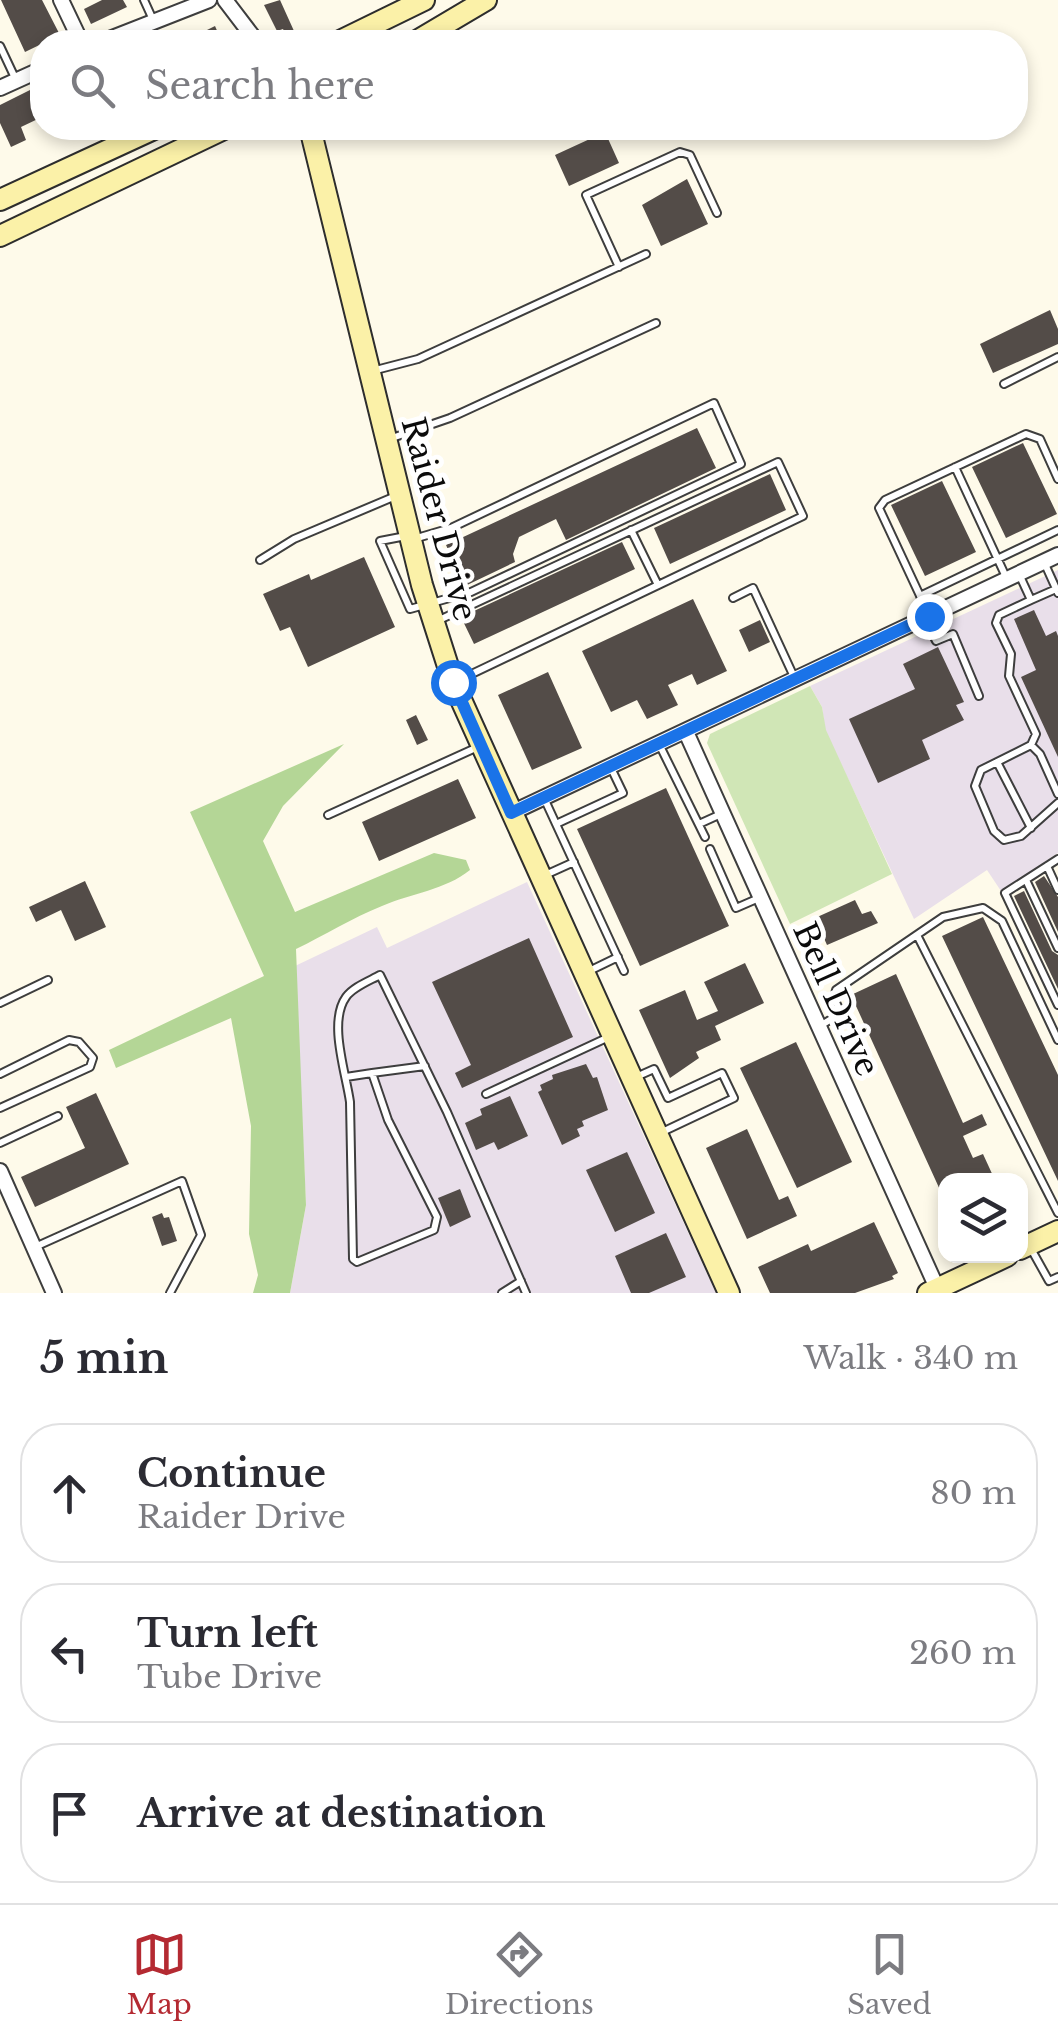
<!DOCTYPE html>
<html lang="en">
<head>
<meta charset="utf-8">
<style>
	:root { --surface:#fff; --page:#f2f2f3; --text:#2b2b33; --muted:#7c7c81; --line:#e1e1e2; --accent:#b42a32 }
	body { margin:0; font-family:"Libre Baskerville",serif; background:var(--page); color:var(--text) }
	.controls { position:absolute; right:30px; bottom:30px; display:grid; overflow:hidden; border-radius:20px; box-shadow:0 5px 15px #0003 }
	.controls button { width:90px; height:90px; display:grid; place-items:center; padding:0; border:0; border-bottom:2px solid var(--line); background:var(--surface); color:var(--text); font:50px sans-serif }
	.stop { position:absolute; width:30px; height:30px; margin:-22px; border:8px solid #1a73e8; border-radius:50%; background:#fff }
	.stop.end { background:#1a73e8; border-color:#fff; box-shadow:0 2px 10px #0008 }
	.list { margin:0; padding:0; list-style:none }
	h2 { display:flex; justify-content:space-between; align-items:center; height:130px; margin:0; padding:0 40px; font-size:42px }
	h2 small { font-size:32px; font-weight:400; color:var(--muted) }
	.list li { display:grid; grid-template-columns:65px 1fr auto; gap:30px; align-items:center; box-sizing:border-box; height:140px; margin:0 20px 20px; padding:0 20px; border:2px solid var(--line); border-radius:40px }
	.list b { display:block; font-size:38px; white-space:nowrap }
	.list p { margin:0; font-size:32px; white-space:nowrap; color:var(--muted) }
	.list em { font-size:32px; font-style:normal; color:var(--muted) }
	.icon { flex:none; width:55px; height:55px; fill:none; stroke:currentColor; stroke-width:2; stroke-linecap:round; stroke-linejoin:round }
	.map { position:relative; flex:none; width:1058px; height:1293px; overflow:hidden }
	.search { position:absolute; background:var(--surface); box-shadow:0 5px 15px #0003; left:30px; right:30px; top:30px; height:110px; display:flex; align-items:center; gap:25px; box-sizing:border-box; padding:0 35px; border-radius:40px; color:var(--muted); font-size:38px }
	.sheet { height:610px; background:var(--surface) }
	nav { display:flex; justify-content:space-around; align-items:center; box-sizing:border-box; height:140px; border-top:2px solid var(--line); background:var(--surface); font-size:28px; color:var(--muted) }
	nav a { display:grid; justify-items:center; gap:5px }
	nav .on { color:var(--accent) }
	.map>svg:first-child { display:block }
	.industrial { fill:#e9dfea }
	.green { fill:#d0e6b6 }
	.forest { fill:#b4d696 }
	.building { fill:#534c48 }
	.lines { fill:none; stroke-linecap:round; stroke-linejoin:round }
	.lane-casing { stroke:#3e3e3e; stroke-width:10 }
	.street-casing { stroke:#3e3e3e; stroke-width:18 }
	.secondary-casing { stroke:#2d2d2d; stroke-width:24 }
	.lane { stroke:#fff; stroke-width:6 }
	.street { stroke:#fff; stroke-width:14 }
	.secondary { stroke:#fbf1a8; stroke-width:20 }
	.route { stroke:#1a73e8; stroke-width:12 }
	.labels { text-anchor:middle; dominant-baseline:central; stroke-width:10; stroke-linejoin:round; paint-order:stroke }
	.street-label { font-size:32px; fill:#0b0b0b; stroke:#fff }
</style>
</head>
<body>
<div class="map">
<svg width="1058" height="1293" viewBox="0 0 1058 1293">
	<rect width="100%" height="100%" fill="#fefaea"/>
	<path class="industrial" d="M1058,570V853L1001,891L987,870L914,919L825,730L822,707L810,686Z
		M527,882L716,1293H290L306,1205L295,966L377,927L387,948Z"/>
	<path class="green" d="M810,686L822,707L826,730L892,874L790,924L707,743L710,734Z"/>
	<path class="forest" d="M344,744L283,806L263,841L295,912L434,853L466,860L470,870C445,890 412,893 382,906C352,918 325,935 296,949L306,1205L290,1293H253L258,1275L249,1234L251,1126L231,1018L116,1068L109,1050L264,976L190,812Z"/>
	<path class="building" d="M1,0H42L60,35L25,52Z
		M102,0H123L127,7L91,24L84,9Z
		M280,0L294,31L286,35L283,29L277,31L264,5Z
		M215,26L222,42H180L199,34Z
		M30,90L41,104L42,117L21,127L26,140L11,147L0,123V105Z
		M605,132L619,163L569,186L555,155Z
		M687,179L708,224L661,246L642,205Z
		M1050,310L1058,329V344L993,373L980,344Z
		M697,428L716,468L566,540L556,519L519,537L513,554L515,562L465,586L446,545Z
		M1023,443L1057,514L1006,538L972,467Z
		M770,474L786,510L670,564L654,528Z
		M942,481L976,552L925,576L891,505Z
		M622,542L635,569L474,644L461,617Z
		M364,557L395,627L308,667L290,627L280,631L263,594L309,574L311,580Z
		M693,599L727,671L697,685L692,674L668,685L678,705L647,719L637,700L611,712L582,651Z
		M1034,610L1046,636L1056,631L1058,636V757L1021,677L1036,670L1014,619Z
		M760,620L770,642L749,652L739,630Z
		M938,647L964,702L956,705L964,720L922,740L930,759L878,783L849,719L915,689L903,664Z
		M548,672L582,748L532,770L498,695Z
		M416,715L428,740L417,745L406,720Z
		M458,779L476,818L379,861L362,822Z
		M666,788L729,926L640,966L577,829Z
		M1044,876L1058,897V932L1035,882Z
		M85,881L106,927L75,941L61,910L36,922L29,907Z
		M1024,891L1052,951L1058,955V989L1014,896Z
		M855,900L862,914L871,911L878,923L827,945L815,918Z
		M983,917L1058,1075V1181L942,936Z
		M529,938L573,1037L462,1088L455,1073L471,1065L432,982Z
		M745,963L764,1003L715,1026L721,1040L696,1052L699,1058L670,1078L639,1010L685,990L697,1020L718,1011L704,982Z
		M896,974L963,1123L982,1114L987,1125L963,1136L973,1158L983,1154L994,1178L946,1180V1203L851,995Z
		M796,1042L852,1162L797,1188L740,1068Z
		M586,1064L593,1078L597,1077L608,1110L582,1121L584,1126L577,1129L580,1136L562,1145L538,1092L542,1090L540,1085L553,1079L552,1075Z
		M96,1093L129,1164L35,1207L21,1177L85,1148L66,1107Z
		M510,1096L528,1136L498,1150L494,1142L476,1150L465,1123L482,1115L480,1109Z
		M747,1129L779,1200L788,1196L797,1216L747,1239L706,1148Z
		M627,1152L655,1213L615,1232L586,1170Z
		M460,1189L471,1217L450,1227L438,1198Z
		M162,1213L164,1218L169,1217L177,1241L162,1246L152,1217Z
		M874,1222L898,1273L892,1276L894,1279L855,1293H770L758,1267L808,1244L811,1251Z
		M666,1233L686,1277L649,1293H631L615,1256Z"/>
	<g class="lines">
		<g class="lane-casing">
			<path id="lane" d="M144,0L154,22
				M0,46L16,80
				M619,267L586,195L680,152L690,155L717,213
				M372,371L418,359L646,254
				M1004,384L1058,357
				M392,438L450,418L656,323
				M955,467L1006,577
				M631,530L658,585
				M406,536L380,541L410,609L471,592L741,464L714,403L451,528L417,538
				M260,560L294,539L398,495
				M1044,562L1058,593
				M1019,574L1031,600L1056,589
				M920,596L1058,530
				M733,598L753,588L795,679
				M1031,600L999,615L996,623L1011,654L1009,676L1036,734L1031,745L981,770L975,786L994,831L1004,840L1021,836L1058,803
				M929,615L879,508L885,500L1026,434L1040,439L1058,479
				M925,619L936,641L953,634L979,696
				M437,621L778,462L803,516L459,680
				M659,744L705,837
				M1031,745L1040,754L1058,794
				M997,762L1031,828
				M544,798L556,824L623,793L611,768
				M328,815L480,746
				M556,824L624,971
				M699,824L721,814
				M710,849L736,908L759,898
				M1058,859L1005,893L1058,1005
				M1047,866L1058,890
				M543,876L574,862
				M1026,880L1058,948
				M917,935L1058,1213
				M587,972L618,957
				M0,1003L48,980
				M820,1026L841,1013L834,998L836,990L943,917L983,908L1002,921L1058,1040
				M372,1073L425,1066
				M0,1074L69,1040L79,1042L93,1058L90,1067L0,1108
				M346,1077L372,1073L388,1120L437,1217L434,1230L357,1262L353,1259L350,1102C346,1073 328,1022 346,997C353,987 369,981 380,975L447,1112L526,1293
				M636,1077L654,1069L668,1098L722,1073L734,1098L658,1134
				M486,1094L611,1036
				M0,1143L58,1116
				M35,1247L182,1181L201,1235L170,1293
				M1030,1247L1049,1281L1058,1277
				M502,1293L521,1281"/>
		</g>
		<g class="street-casing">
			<path id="street" d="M61,0L81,42
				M225,0L257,42
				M102,42L209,0
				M0,88L42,69
				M686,732L937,1288
				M511,813L1058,555
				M0,1171L54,1293"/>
		</g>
		<g class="secondary-casing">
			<path id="secondary" d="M338,42L424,0
				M415,42L486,0
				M310,128L422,585L453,682L729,1293
				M0,200L156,128
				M0,236L226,128
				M1020,1249L1058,1231
				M928,1293L1007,1256"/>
		</g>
		<use href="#lane" class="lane"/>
		<use href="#street" class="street"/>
		<use href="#secondary" class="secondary"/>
	</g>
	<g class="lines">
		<path class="route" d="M453,682L511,813L929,616"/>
	</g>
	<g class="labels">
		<g class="street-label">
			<text transform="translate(439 519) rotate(75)">Raider Drive</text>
			<text transform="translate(836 999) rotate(66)">Bell Drive</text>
		</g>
	</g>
</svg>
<div class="controls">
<button><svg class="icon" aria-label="layers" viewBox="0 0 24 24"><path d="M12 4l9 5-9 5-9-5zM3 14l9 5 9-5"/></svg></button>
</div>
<div class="stop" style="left:453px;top:682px"></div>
<div class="stop end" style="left:929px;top:616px"></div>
<div class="search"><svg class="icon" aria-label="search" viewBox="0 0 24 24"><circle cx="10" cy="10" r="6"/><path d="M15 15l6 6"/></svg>Search here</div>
</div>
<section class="sheet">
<h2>5 min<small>Walk · 340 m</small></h2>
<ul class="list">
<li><svg class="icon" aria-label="ahead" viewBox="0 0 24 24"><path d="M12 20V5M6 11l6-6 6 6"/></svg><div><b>Continue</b><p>Raider Drive</p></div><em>80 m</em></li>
<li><svg class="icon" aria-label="left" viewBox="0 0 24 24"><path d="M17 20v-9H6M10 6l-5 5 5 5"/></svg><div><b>Turn left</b><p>Tube Drive</p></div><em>260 m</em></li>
<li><svg class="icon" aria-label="arrive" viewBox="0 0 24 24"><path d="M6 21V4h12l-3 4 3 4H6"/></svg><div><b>Arrive at destination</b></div></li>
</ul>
</section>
<nav>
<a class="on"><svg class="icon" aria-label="map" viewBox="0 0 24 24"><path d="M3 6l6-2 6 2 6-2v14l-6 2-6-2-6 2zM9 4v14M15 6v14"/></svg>Map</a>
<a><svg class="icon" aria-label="directions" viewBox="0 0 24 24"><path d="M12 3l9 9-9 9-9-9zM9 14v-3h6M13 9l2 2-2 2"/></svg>Directions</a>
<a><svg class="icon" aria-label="saved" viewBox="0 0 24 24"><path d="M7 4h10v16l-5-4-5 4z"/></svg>Saved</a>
</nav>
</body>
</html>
